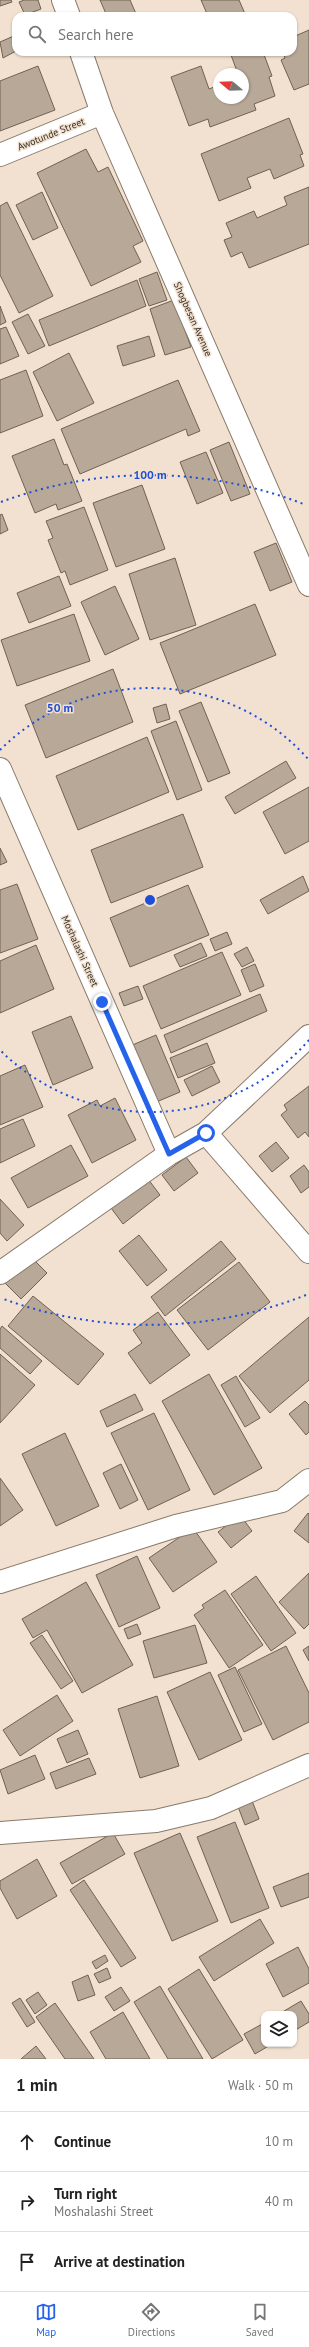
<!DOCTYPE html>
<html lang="en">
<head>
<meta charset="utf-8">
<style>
	:root { --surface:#fff; --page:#f6f6f6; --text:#222; --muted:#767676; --line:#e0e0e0; --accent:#2563eb }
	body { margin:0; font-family:"PT Sans",sans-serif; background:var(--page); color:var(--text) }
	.controls { position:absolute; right:12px; bottom:12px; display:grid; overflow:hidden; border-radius:8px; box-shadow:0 1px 3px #0004 }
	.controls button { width:36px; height:36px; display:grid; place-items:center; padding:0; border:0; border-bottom:1px solid var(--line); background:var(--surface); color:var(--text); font:20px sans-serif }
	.compass { position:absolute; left:213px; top:68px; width:36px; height:36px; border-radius:50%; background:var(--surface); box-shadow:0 1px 3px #0004; rotate:289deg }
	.stop { position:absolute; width:12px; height:12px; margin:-9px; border:3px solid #2563eb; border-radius:50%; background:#fff }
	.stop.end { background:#2563eb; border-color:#fff; box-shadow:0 1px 4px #0008 }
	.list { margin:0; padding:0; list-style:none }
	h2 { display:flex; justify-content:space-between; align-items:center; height:52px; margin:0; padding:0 16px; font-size:17px }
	h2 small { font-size:13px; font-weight:400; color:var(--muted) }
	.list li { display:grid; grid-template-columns:26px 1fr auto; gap:12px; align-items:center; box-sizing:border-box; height:60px; padding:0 16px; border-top:1px solid var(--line) }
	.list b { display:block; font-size:15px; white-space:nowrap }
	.list p { margin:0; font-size:13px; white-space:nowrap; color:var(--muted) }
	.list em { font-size:13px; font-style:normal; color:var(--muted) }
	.icon { flex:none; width:22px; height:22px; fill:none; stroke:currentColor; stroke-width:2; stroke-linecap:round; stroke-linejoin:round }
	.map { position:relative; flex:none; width:309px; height:2059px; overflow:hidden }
	.search { position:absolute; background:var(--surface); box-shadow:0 1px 3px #0004; left:12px; right:12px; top:12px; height:44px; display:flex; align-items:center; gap:10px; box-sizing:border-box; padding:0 14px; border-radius:12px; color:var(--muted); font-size:15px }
	.sheet { height:232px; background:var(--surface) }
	nav { display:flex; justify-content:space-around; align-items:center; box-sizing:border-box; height:56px; border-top:1px solid var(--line); background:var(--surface); font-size:11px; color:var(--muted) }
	nav a { display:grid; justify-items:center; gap:2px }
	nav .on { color:var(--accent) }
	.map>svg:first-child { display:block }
	.building { fill:#b8a897; stroke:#706152 }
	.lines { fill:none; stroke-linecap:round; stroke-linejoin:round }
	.street-casing { stroke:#897a6a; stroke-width:24 }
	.street { stroke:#fff; stroke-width:22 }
	.route { stroke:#2563eb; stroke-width:5 }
	.ring { fill:none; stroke:#1d4ed8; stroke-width:2; stroke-dasharray:2 4 }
	.labels { text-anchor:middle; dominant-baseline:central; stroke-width:3; stroke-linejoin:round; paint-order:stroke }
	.street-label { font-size:10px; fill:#352f28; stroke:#f2e1d0 }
	.centre { fill:#1d4ed8; stroke:#f2e1d0; stroke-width:2 }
	.ring-label { font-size:12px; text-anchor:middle; font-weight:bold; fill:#1d4ed8; stroke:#f2e1d0; stroke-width:3; stroke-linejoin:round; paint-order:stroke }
</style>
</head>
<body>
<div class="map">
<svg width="309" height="2059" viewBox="0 0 309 2059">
	<rect width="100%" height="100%" fill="#f2e1d0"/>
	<path class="building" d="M0,0H11L12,2L0,6Z
		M24,0H38L41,9L25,15L19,2Z
		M100,0H130L137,16H107Z
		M201,0H239L246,16H208Z
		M309,30V84L294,90L281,60L285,58L283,52H293V37Z
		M16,35V51L3,58L0,42Z
		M239,52H263L272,76L269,77L275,96L254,104L256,110L210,127L208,119L189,126L171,77L201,66L209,89L219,85V98H243V74H238L231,55Z
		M38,66L55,110L0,131V81Z
		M289,118L303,154L300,155L304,166L274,179L270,169L247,178L251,188L219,201L201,154Z
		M86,149L98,172L108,167L143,241L133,246L141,262L91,286L37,173Z
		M309,187V244L249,268L242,252L231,257L224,240L232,237L226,223L254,211L257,218L287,205L284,197Z
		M42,192L58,228L33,240L16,205Z
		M7,202L53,296L19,313L0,275V206Z
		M157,272L167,300L149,306L139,279Z
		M137,280L146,306L49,346L39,320Z
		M174,300L191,347L165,355L150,309Z
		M0,306L6,322L0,325Z
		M28,314L45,346L28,354L12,322Z
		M6,327L19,356L0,364V329Z
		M149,336L155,356L123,366L117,346Z
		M69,353L94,403L57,421L33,372Z
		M26,370L43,416L0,433V380Z
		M178,380L200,431L188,436L186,429L80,474L61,429Z
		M54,439L64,465L67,464L82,501L58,510L56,504L35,513L12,456Z
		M229,442L250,494L231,501L210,450Z
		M206,452L223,493L197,504L180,462Z
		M142,485L165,549L116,567L93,503Z
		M84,507L108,570L70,585L65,571L61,573L48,540L53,538L46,521Z
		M2,514L8,530L0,534V515Z
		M276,543L292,582L270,591L254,552Z
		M175,558L196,625L150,640L129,574Z
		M59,576L71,606L29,623L17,593Z
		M115,586L139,639L105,655L81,602Z
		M255,604L276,655L180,694L160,643Z
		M74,614L90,661L17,686L1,640Z
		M113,669L133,722L46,758L25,705Z
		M201,702L230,773L208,782L179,711Z
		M166,704L170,719L157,723L153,708Z
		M176,721L202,790L177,800L151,731Z
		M147,737L169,792L78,830L56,776Z
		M286,761L296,778L235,814L225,797Z
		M309,787V841L285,854L263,812Z
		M183,814L203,867L111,903L91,850Z
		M0,848L7,862L0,865Z
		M303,876L309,891L268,914L260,900Z
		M17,884L38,939L0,953V890Z
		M188,885L209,935L130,967L110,918Z
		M227,932L232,944L215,951L210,939Z
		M201,943L207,956L180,967L174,955Z
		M36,945L54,989L0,1013V961Z
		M247,947L254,961L242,967L234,954Z
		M222,952L241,995L161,1029L143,986Z
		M255,964L264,986L250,992L241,970Z
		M138,986L143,999L124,1006L119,993Z
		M260,994L267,1011L171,1053L164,1035Z
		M71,1016L93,1068L53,1085L32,1032Z
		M156,1035L180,1092L154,1103L130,1046Z
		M207,1043L215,1063L178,1078L170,1058Z
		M25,1065L43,1107L0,1125V1076Z
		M212,1066L220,1082L192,1096L184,1080Z
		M309,1086V1137L305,1132L298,1138L281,1115L287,1110L284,1105Z
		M115,1098L136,1140L92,1163L68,1115L97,1100L100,1106Z
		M23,1119L35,1146L0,1163V1129Z
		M276,1142L289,1158L272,1172L259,1156Z
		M71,1145L88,1176L28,1208L11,1178Z
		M186,1157L198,1173L174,1191L162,1175Z
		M304,1165L309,1172V1187L301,1193L290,1176Z
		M148,1179L160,1195L123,1224L111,1208Z
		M0,1199L24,1225L7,1241L0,1233Z
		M139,1235L167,1270L147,1286L119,1251Z
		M221,1241L236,1259L165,1316L151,1297Z
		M30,1256L47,1273L21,1299L4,1282Z
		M239,1262L270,1302L208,1350L177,1310Z
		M33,1296L104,1354L78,1385L8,1326Z
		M158,1312L190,1355L150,1384L128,1353L142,1343L133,1330Z
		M309,1317V1380L270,1413L239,1376Z
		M2,1326L42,1361L30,1374L0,1348V1329Z
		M0,1354L35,1385L0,1423Z
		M209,1374L262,1468L214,1495L162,1401Z
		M236,1376L260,1418L245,1427L221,1385Z
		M135,1394L143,1410L107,1427L100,1411Z
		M305,1401L309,1405V1432L306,1435L289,1414Z
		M154,1413L190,1490L148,1510L111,1433Z
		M65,1433L99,1506L56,1526L22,1454Z
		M121,1464L138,1500L120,1509L103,1473Z
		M0,1478L23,1510L0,1526Z
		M308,1513L309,1514V1543L294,1531Z
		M240,1515L252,1531L231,1548L218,1532Z
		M193,1528L217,1562L173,1592L149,1558Z
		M137,1556L160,1608L119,1627L96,1575Z
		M309,1573V1624L304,1629L279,1602Z
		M256,1576L296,1633L271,1651L231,1594Z
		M86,1582L133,1665L82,1693L47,1630L33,1638L22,1619Z
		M225,1590L263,1645L229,1668L194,1615L204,1608L202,1605Z
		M137,1624L141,1634L128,1639L124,1629Z
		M195,1625L207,1663L154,1678L143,1641Z
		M42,1635L73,1681L61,1689L30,1643Z
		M286,1646L309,1693V1722L273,1740L238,1670Z
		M309,1646V1661L303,1650Z
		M235,1667L262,1724L244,1732L218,1675Z
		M210,1672L242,1740L199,1760L167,1692Z
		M57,1695L73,1721L20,1756L3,1730Z
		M157,1696L179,1766L140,1778L118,1709Z
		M78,1730L88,1754L67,1763L57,1739Z
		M35,1755L45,1779L8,1794L0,1770Z
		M89,1758L96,1774L56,1789L50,1773Z
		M251,1798L259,1819L245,1825L237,1804Z
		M235,1822L269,1908L231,1923L197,1837Z
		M113,1833L125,1854L72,1884L60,1863Z
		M180,1833L218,1921L172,1941L134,1853Z
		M37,1859L57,1896L17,1919L0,1888V1881Z
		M309,1873V1897L281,1907L273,1887Z
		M84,1880L136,1958L121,1967L70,1890Z
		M260,1919L274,1943L214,1981L199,1957Z
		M298,1947L309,1969V1983L283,1997L266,1964Z
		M105,1955L108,1961L96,1969L92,1962Z
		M107,1968L111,1978L99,1983L94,1974Z
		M199,1969L243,2040L212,2059L168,1989Z
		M88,1975L95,1995L78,2001L72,1982Z
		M160,1986L203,2059H168L134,2002Z
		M121,1987L130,2001L114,2011L105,1997Z
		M38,1992L47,2005L35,2014L26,2000Z
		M20,1998L35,2022L27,2027L12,2003Z
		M301,2001L309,2014V2022L294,2031V2014H279Z
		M55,2003L94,2059H65L36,2017Z
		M123,2012L150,2059H106L90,2032Z
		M264,2023V2044H272L255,2054L244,2034Z
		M36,2046L46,2059H21Z"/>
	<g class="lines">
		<g class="street-casing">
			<path id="street" d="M63,0L69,16
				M81,52L102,113L309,585
				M0,155L102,113
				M0,769L169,1154
				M206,1133L309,1252
				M0,1273L169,1154L206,1133L309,1036
				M0,1582L176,1526L282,1501L309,1480
				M0,1833L156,1821L211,1808L309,1765"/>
		</g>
		<use href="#street" class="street"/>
	</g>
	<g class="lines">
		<path class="route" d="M102,1002L169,1154L206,1133"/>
	</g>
	<g class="ring">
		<path d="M309 1040A212 212 0 0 1 0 1050M0 750A212 212 0 0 1 309 760"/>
		<path d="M306 1295A425 425 0 0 1 1 1298M1 502A425 425 0 0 1 306 505"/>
	</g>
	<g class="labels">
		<g class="street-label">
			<text transform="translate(51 134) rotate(-22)">Awotunde Street</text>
			<text transform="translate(193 319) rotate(66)">Shogbesan Avenue</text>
			<text transform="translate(80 951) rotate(66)">Moshalashi Street</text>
		</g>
	</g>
	<circle cx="150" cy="900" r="6" class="centre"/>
	<g class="ring-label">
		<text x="150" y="479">100 m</text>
		<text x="60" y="712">50 m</text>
	</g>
</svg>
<div class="controls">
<button><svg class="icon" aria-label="layers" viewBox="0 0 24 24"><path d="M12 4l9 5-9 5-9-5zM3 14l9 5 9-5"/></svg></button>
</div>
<svg class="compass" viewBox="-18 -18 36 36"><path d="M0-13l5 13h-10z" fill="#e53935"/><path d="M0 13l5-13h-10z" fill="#767676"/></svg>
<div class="stop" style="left:206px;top:1133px"></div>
<div class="stop end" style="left:102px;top:1002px"></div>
<div class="search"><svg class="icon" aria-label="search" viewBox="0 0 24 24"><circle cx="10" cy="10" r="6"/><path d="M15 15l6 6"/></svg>Search here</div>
</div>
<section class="sheet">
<h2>1 min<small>Walk · 50 m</small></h2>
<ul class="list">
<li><svg class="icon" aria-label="ahead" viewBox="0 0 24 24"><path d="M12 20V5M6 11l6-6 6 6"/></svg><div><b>Continue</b></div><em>10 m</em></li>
<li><svg class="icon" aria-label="right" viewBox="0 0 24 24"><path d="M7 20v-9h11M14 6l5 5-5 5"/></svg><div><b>Turn right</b><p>Moshalashi Street</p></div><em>40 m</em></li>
<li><svg class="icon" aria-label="arrive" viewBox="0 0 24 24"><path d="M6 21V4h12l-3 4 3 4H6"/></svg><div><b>Arrive at destination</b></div></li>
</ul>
</section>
<nav>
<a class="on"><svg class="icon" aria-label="map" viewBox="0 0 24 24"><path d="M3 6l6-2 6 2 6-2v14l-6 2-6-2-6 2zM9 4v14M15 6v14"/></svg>Map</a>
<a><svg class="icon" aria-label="directions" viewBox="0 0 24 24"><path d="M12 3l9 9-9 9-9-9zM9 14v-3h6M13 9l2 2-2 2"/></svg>Directions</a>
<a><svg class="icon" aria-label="saved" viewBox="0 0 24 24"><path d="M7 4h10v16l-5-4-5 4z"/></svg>Saved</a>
</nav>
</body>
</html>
